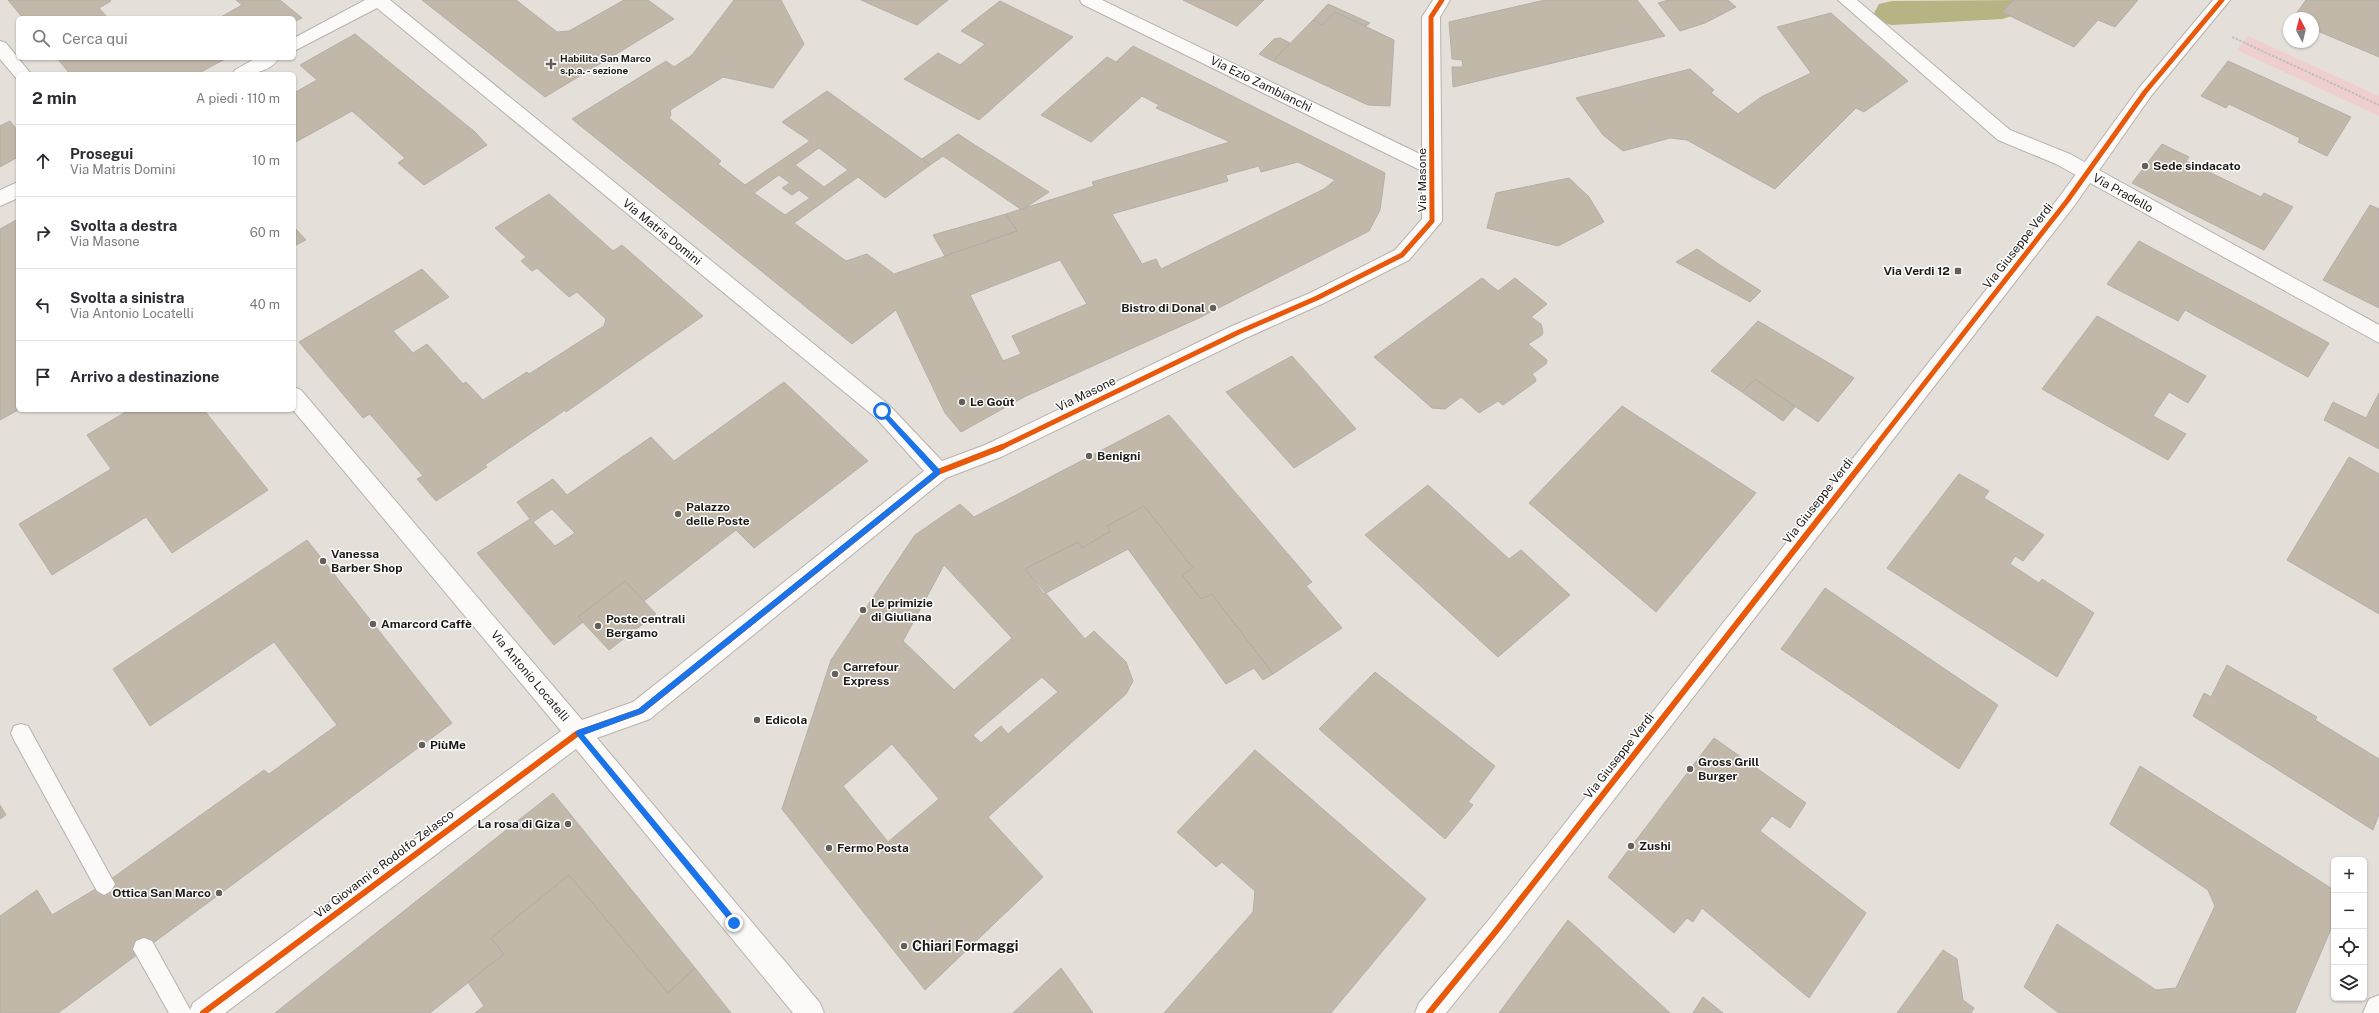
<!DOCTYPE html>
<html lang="it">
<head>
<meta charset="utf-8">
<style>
	:root { --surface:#fff; --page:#f2f2f3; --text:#2b2b33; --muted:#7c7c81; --line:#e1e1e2 }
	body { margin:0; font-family:"Public Sans",sans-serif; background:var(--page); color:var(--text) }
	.controls { position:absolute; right:12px; bottom:12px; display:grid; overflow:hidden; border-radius:6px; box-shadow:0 1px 3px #0004 }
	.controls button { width:36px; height:36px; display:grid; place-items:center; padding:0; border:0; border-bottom:1px solid var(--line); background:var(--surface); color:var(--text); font:20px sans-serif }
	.compass { position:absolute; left:2283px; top:12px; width:36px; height:36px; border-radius:50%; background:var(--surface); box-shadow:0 1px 3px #0004; rotate:353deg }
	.stop { position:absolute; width:12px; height:12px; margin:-9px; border:3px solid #1a73e8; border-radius:50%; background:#fff }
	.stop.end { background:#1a73e8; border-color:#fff; box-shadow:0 1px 4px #0008 }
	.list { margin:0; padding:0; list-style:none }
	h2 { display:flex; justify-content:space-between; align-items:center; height:52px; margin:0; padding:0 16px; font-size:17px }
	h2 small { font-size:13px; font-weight:400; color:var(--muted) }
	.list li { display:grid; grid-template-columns:26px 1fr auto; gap:12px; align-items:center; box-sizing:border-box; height:72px; padding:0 16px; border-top:1px solid var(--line) }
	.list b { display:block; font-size:15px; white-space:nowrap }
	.list p { margin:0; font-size:13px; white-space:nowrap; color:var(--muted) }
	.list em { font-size:13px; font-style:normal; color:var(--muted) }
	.icon { flex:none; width:22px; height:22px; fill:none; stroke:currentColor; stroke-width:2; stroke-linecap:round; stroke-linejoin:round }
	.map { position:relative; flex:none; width:2379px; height:1013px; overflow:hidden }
	.search { position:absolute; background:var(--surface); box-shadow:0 1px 3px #0004; left:16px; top:16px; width:280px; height:44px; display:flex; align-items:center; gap:10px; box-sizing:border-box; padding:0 14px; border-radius:6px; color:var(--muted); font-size:15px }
	.panel { position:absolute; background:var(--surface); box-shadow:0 1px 3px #0004; left:16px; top:72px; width:280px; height:340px; border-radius:6px }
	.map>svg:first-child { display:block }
	.green { fill:#efcece }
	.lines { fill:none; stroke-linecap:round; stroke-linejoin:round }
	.canal { fill:#b5b482; fill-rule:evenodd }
	.building { fill:#c1b8a9; stroke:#b2afaa; fill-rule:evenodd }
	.lane-casing { stroke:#b7b2ae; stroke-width:2 }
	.street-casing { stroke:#b7b2ae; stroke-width:2 }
	.secondary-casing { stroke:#b7b2ae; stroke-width:2 }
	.path { stroke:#c1bfbd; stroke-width:2; stroke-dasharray:2.5 1.5; stroke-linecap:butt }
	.lane { fill:#fbfaf9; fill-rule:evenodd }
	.street { fill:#fbfaf9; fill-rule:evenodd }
	.secondary { fill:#fbfaf9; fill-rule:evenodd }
	.cycleway-far1-casing { stroke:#fff; stroke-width:7 }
	.cycleway-casing { stroke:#fff; stroke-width:9 }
	.cycleway-far1 { stroke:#e8590c; stroke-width:5 }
	.cycleway { stroke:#e8590c; stroke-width:6 }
	.route { fill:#1a73e8 }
	.poi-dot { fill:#645f5b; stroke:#fff; stroke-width:1.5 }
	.labels { text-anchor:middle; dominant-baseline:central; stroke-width:3; stroke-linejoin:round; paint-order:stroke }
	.far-poi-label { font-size:10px; font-weight:bold; fill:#1e1a17; stroke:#fff; text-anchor:start }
	.street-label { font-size:12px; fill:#1e1a17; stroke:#fff }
	.poi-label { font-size:12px; font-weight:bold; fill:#1e1a17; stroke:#fff; text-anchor:start }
	.near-poi-label { font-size:14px; font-weight:bold; fill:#1e1a17; stroke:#fff; text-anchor:start }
</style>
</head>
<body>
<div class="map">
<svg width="2379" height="1013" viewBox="0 0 2379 1013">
	<rect width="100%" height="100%" fill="#e5dfd9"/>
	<path class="green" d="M2248,36L2379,96V116L2237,50Z"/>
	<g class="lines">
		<path class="canal" d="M2027,0L2015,15L2002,19L1892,25L1879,22L1874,13L1879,4L1892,1Z"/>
	</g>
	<path class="building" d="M8,0H110L111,1L99,8L108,18H23Z
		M236,0H280L302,18L294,22V18H219L242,5Z
		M422,0H516L557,32L569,31L624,0H648L674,19L545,97Z
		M734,0H781L804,44L773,88L723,77L670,110L671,115L669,118L721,161L718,164L745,185L810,141L782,122L827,91L930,165L885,198L858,177L794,223L846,261L867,254L894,274L1017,231L1006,214L1094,186L1092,182L1230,142L1156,108L1159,105L1142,96L1091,142L1041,115L1107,57L1116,62L1133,46L1385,173L1380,210L1369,231L1199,318L1024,397L961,432L945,413L896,310L852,344L572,119L666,61L674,67L692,55ZM819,148L848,170L824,187L795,165ZM1298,162L1335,180L1324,189L1161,269L1156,259L1142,264L1112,214L1228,181L1226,175L1259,166L1261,172ZM779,175L790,183L782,188L792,195L799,190L810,198L785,215L754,193ZM1060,260L1087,304L1012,336L1021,354L1003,361L970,295Z
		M861,0H948L917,25Z
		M1183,0H1264L1237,26Z
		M1637,0L1665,36L1453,87L1452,67H1463L1462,60L1452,59L1449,22L1545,0Z
		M1668,0H1728L1736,7L1705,23L1680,31L1658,3Z
		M2014,0H2138L2115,27L2098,20L2074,47L2002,12Z
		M2306,0H2379V57L2313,29V18H2293Z
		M1000,1L1073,37L979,120L904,79L938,53L960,65L985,44L961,31Z
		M1328,4L1370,23L1366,26L1335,12L1322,25L1313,20Z
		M1335,12L1394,40L1390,106L1368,105L1273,61L1313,20L1322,25Z
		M1831,13L1908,81L1864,112L1856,108L1775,189L1687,140L1670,138L1623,151L1603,135L1576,98L1690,69L1714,90L1711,93L1738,114L1761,97L1811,73L1777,27Z
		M355,34L475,132L487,145L424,185L398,163L405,158L352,111L294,143V93L317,80L300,65Z
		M1280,38L1290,43L1273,61L1259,54L1274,39Z
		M57,58H227L197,74H70Z
		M2228,61L2351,117L2327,156L2298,142L2300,138L2229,104L2226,108L2201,96Z
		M10,121L18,131V157L0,167V126Z
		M958,134L975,145L1049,192L1022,210L943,156L930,165L922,159Z
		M2162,144L2189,157L2186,161L2261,197L2264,193L2293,207L2264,250L2132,183Z
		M1569,178L1589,197L1604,222L1558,246L1487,228L1496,193Z
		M549,194L613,251L622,245L703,316L566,412L565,410L485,465L487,467L436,501L417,479L423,476L370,414L363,418L299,342L422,269L449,297L393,331L413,353L427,344L463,384L466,382L483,400L527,372L529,374L604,326L606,319L577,292L569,297L537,268L532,271L521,261L526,257L495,228Z
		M2370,205L2379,209V308L2323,280Z
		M1006,214L1017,231L945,256L933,235Z
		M18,219V410L0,420V229Z
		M294,227L306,240L294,246Z
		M2139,241L2329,343L2308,377L2185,310L2178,321L2107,284Z
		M1697,249L1720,265L1761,291L1750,302L1676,262Z
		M1482,278L1498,291L1515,278L1547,304L1531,317L1541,324L1543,332L1542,335L1528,344L1547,360L1546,364L1532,374L1536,379L1535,382L1503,405L1498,401L1479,413L1461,397L1445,409L1432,408L1374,357Z
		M2097,316L2206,376L2188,403L2169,392L2153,416L2186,434L2168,460L2042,389Z
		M1758,321L1854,378L1818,422L1755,379L1742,392L1711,371Z
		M1292,356L1356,429L1294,468L1226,392Z
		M1755,379L1795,407L1783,421L1742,392Z
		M784,382L868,461L754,548L736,530L644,601L625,581L578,617L583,622L554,645L477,553L530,519L517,502L553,479L567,495L651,437L674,461ZM552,509L575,533L555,546L533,522Z
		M2379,393V449L2324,420L2333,402L2366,418Z
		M1622,406L1756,493L1656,612L1529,503Z
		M129,410H204L268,490L172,553L146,517L52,575L19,524L111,469L87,435Z
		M1169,415L1312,582L1306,586L1342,628L1273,674L1212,594L1201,599L1182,575L1193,568L1144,506L1107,526L1111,531L1082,548L1078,542L1025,569L1085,639L1094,631L1126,662L1133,681L1126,694L988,817L1043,877L925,990L782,809L831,660L915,535L960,504L974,517ZM944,565L1012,638L954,690L903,641ZM1042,677L1058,692L1008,734L1001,726L981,743L973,735ZM892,744L939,799L888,842L843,786Z
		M2349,457L2379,474V614L2287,560Z
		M1959,474L1989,491L1984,498L2044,535L2023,561L2015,556L2010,564L2039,583L2042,579L2094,613L2057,677L1887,568Z
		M1428,485L1509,559L1521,550L1570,595L1498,657L1365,535Z
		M1144,506L1193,568L1182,575L1201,599L1212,594L1273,674L1263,680L1254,668L1226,684L1128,549L1044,594L1025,569L1078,542L1082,548L1111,531L1107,526Z
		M307,540L452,723L58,1013H0V916L37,890L52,915L104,884L264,770L269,774L337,725L274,642L150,726L113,669Z
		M625,581L656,614L609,650L578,617Z
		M1825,588L1998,705L1959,769L1781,649Z
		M2227,665L2317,717L2315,720L2379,759V814L2373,830L2193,716L2204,693L2211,697Z
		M1375,672L1495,766L1468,802L1473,805L1445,839L1319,729Z
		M1714,738L1806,803L1790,828L1772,816L1760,831L1866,913L1809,998L1702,908L1693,922L1687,918L1674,933L1608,877Z
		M1255,750L1426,899L1331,1013H1164L1253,912L1255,891L1222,862L1216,867L1177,832Z
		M2140,766L2334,890V922L2295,1013H2059L2024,987L2057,924L2156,990L2176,988L2215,906L2208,890L2110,824Z
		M553,793L695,968L668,993L569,875L491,938L504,954L430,1013H275Z
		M0,805L6,815L0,819Z
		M569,875L668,993L695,968L731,1013H475L484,1006L468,982L504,954L491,938Z
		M1568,920L1670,1013H1499Z
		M1943,950L1957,959L1963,1000L1974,1008L1971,1013H1897Z
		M1061,968L1093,1013H1013Z
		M1703,997L1723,1013H1693Z"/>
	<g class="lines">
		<g class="lane-casing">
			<path id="lane" d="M21,724L28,726L111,877L115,884L111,891L104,895L97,891L14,740L11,733L14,726Z
				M144,938L152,941L192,1013H169L133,949L136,941Z"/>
		</g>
		<g class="street-casing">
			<path id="street" d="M365,0H390L889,405L942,461L985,445L1232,326L1310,293L1395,250L1422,219V171L1082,4L1080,0H1102L1422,155V17L1433,0H1450L1440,17L1442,221L1409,260L1324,303L1246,338L1001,457L946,478L650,719L597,738L820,1003L824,1013H793L576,749L225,1013H189L193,1003L561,731L293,410L294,387L301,390L582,720L633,702L924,471L875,417L377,8L294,51V38Z
				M1838,0H1857L2010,130L2070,154L2379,325V343L2056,164L1998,140Z
				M0,41L6,43L31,74H18V79L16,78L0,59Z
				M256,58H279C269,74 248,74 232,74L235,70Z
				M18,182V198L0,206V190Z
				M2379,995V1013H2363L2369,999Z"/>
		</g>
		<g class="secondary-casing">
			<path id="secondary" d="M2213,0H2230L2151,96L2074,206L1505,940L1446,1013H1415L1419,1003L1487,922L2060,196L2139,88Z"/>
		</g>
		<path class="path" d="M2232,37L2379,105"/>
		<use href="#lane" class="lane"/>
		<use href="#street" class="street"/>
		<use href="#secondary" class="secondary"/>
		<g class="cycleway-far1-casing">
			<path id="cycleway-far1" d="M1000,448L1239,332L1317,298L1402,255L1432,221L1431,17L1442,0
				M1874,448L2067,201L2145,92L2222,0"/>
		</g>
		<g class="cycleway-casing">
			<path id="cycleway" d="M203,1013L578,733L641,711L938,472L1002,447
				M1429,1013L1496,931L1875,447"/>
		</g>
		<use href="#cycleway-far1" class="cycleway-far1"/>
		<use href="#cycleway" class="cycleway"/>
	</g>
	<path class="route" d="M882,408L940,470V474L643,713L584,735L737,920V926L734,927L575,733L578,730L638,709L933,472L880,413Z"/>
	<g class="poi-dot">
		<path d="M549 58h4v4h4v4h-4v4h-4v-4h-4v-4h4z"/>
		<circle cx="2145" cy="166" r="4"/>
		<rect x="1954" y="267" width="8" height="8" rx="2"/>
		<circle cx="1213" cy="308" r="4"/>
		<circle cx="962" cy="402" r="4"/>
		<circle cx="1089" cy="456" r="4"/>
		<circle cx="678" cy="514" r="4"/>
		<circle cx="323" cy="561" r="4"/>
		<circle cx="863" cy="610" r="4"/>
		<circle cx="373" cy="624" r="4"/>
		<circle cx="598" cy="626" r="4"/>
		<circle cx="835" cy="674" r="4"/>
		<circle cx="757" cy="720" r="4"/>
		<circle cx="422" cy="745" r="4"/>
		<circle cx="1690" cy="769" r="4"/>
		<circle cx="568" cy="824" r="4"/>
		<circle cx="1631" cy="846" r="4"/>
		<circle cx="829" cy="848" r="4"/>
		<circle cx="219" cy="893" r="4"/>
		<circle cx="904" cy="946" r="4"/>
	</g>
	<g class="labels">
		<g class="far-poi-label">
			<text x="560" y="58">Habilita San Marco<tspan x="560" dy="12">s.p.a. - sezione</tspan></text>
		</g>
		<g class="street-label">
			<text transform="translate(1261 84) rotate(26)">Via Ezio Zambianchi</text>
			<text transform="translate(1422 180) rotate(-90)">Via Masone</text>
			<text transform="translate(2123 193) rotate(29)">Via Pradello</text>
			<text transform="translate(662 232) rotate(39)">Via Matris Domini</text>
			<text transform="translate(2018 246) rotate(-52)">Via Giuseppe Verdi</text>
			<text transform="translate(1086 394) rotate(-26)">Via Masone</text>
			<text transform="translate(1818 501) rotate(-52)">Via Giuseppe Verdi</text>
			<text transform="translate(530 676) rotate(50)">Via Antonio Locatelli</text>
			<text transform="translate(1619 756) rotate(-52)">Via Giuseppe Verdi</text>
			<text transform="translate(384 864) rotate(-37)">Via Giovanni e Rodolfo Zelasco</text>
		</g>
		<g class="poi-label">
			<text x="2153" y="166">Sede sindacato</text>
			<text x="1950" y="271" text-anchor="end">Via Verdi 12</text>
			<text x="1205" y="308" text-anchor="end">Bistro di Donal</text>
			<text x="970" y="402">Le Goût</text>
			<text x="1097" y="456">Benigni</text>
			<text x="686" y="507">Palazzo<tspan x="686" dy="14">delle Poste</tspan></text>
			<text x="331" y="554">Vanessa<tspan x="331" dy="14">Barber Shop</tspan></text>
			<text x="871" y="603">Le primizie<tspan x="871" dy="14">di Giuliana</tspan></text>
			<text x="606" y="619">Poste centrali<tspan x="606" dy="14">Bergamo</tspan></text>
			<text x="381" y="624">Amarcord Caffè</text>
			<text x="843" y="667">Carrefour<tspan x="843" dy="14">Express</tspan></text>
			<text x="765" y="720">Edicola</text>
			<text x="430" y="745">PiùMe</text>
			<text x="1698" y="762">Gross Grill<tspan x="1698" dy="14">Burger</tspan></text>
			<text x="560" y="824" text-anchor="end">La rosa di Giza</text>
			<text x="1639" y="846">Zushi</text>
			<text x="837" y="848">Fermo Posta</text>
			<text x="211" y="893" text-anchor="end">Ottica San Marco</text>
		</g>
		<g class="near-poi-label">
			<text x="912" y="946">Chiari Formaggi</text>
		</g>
	</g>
</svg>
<div class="controls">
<button>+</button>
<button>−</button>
<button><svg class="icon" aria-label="locate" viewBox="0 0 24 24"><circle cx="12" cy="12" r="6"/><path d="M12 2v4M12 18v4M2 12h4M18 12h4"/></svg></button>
<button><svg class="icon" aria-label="layers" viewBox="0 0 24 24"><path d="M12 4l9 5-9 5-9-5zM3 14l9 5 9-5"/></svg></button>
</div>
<svg class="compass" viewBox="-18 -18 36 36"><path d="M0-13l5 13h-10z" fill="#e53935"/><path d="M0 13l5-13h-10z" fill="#7c7c81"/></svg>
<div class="stop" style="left:882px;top:411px"></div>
<div class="stop end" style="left:734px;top:923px"></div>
<div class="search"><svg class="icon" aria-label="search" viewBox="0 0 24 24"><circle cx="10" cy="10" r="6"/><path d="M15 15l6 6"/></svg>Cerca qui</div>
<section class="panel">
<h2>2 min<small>A piedi · 110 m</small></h2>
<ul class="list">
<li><svg class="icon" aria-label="ahead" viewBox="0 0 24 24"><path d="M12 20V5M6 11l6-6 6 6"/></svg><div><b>Prosegui</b><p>Via Matris Domini</p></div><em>10 m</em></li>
<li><svg class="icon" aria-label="right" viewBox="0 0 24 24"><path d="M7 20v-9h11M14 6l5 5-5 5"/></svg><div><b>Svolta a destra</b><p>Via Masone</p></div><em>60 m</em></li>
<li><svg class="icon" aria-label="left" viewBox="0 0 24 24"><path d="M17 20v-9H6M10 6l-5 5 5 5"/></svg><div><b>Svolta a sinistra</b><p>Via Antonio Locatelli</p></div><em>40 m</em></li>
<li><svg class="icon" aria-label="arrive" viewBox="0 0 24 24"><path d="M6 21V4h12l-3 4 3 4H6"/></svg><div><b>Arrivo a destinazione</b></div></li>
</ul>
</section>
</div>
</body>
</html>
